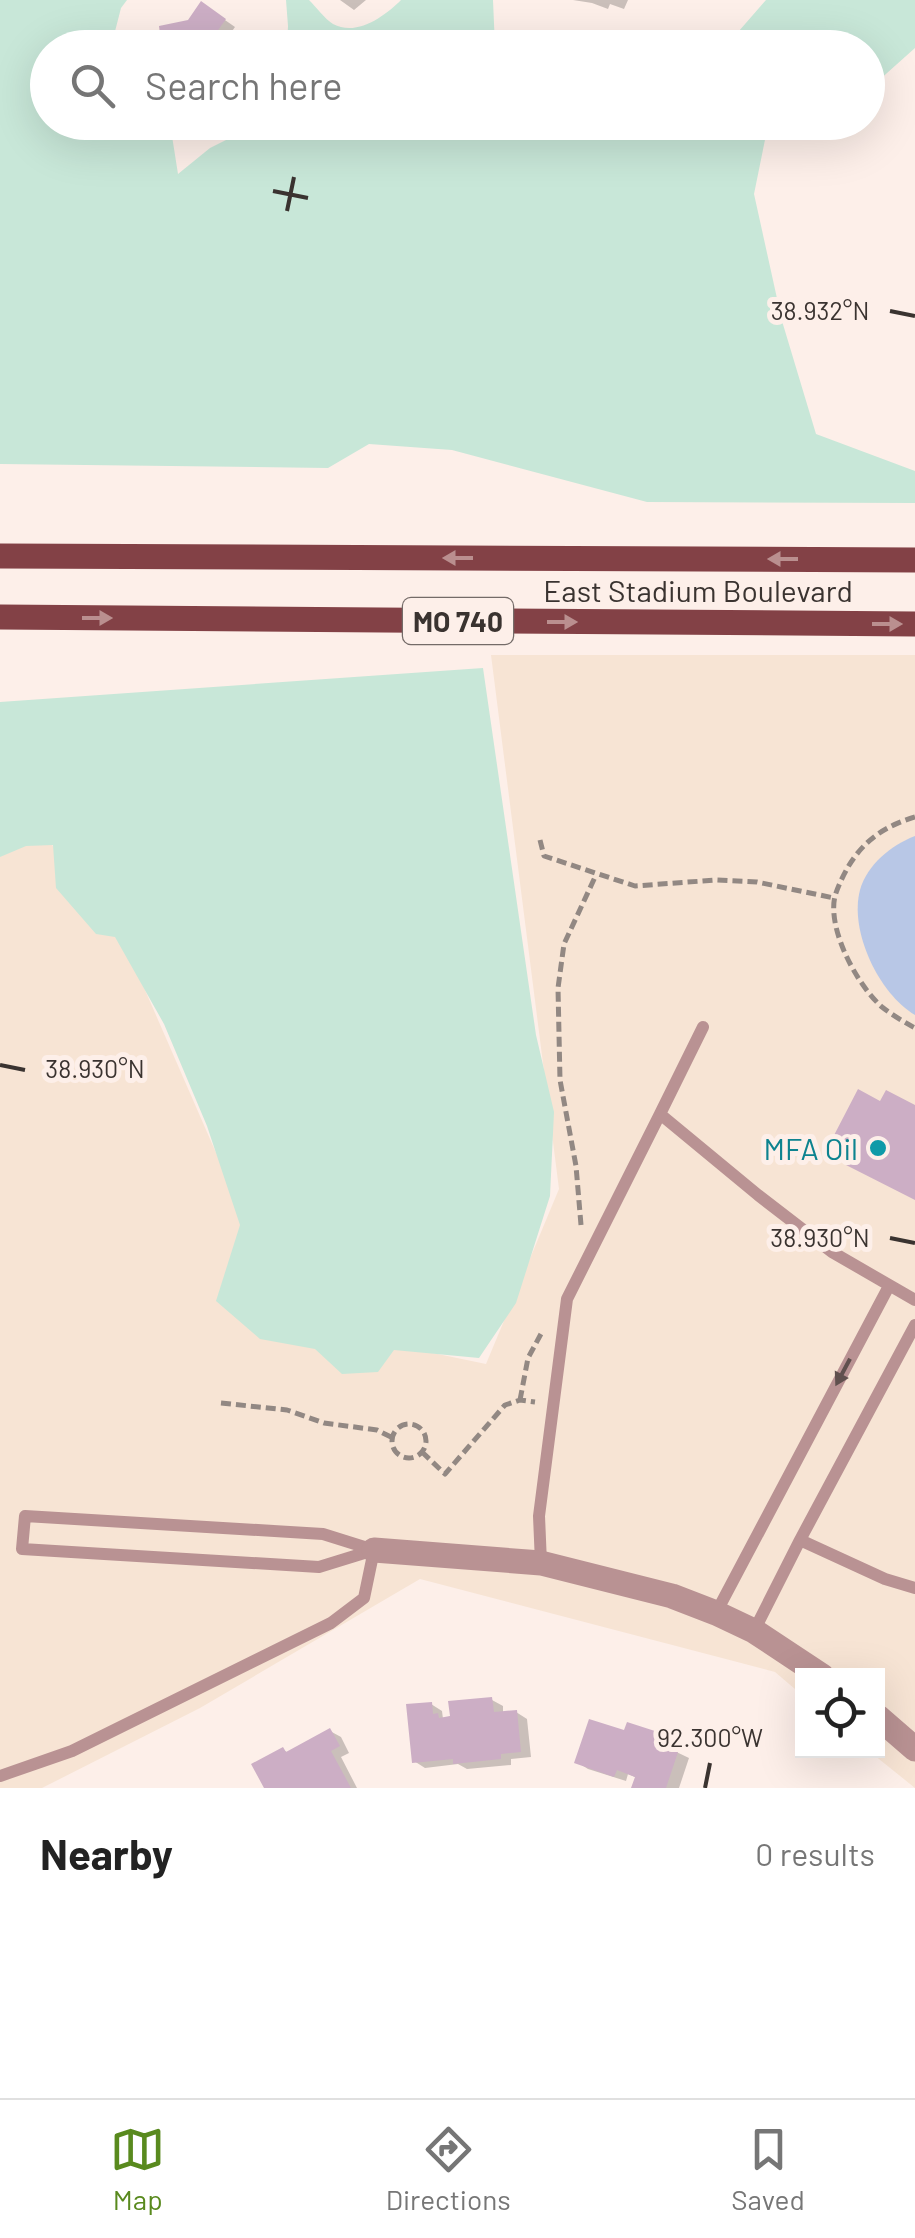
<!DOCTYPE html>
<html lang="en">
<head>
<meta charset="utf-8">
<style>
	:root { --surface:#fff; --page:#f2f2f2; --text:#222; --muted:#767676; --line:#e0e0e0; --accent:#598a1e }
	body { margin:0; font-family:Barlow,sans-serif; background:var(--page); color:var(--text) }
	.controls { position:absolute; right:30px; bottom:30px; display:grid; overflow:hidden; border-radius:0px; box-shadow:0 10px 40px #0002 }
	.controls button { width:90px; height:90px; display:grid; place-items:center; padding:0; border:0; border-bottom:2px solid var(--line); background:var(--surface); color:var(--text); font:50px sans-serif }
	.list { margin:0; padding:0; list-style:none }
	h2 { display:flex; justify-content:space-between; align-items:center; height:130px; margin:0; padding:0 40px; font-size:42px }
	h2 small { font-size:32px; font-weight:400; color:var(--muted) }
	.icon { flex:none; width:55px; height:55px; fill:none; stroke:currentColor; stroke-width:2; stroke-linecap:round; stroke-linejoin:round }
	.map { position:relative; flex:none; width:915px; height:1788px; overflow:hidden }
	.search { position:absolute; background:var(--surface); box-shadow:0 10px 40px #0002; left:30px; right:30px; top:30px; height:110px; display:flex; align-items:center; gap:25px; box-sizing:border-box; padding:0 35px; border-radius:55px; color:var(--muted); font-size:38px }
	.sheet { height:310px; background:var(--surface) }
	nav { display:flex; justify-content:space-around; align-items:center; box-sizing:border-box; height:140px; border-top:2px solid var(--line); background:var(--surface); font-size:28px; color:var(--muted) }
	nav a { display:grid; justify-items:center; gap:5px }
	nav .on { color:var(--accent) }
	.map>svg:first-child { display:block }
	.commercial { fill:#f7e4d4 }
	.green { fill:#c8e7d8 }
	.water { fill:#b8c7e6 }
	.shadow { fill:#0003 }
	.building { fill:#ccaec5 }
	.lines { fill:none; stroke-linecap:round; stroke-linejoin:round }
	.path { stroke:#928883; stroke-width:5; stroke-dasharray:10 5; stroke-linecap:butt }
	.lane { stroke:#b99293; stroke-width:12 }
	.street { stroke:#b99293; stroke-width:25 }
	.primary { stroke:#834146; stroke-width:25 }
	.oneway { fill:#ba8f8f }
	.oneway2 { fill:#60504e }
	.ticks { fill:none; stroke:#3a3330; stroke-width:4 }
	.culture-dot { fill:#0f9aa8; stroke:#fdefe9; stroke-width:4 }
	.labels { text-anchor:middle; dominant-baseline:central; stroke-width:10; stroke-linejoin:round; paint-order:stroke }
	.shield { fill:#fdefe9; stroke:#746b68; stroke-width:2.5 }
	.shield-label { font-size:28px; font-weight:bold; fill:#3a3330 }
	.street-label { font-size:30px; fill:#3a3330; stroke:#fdefe9 }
	.culture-label { font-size:30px; fill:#0d838f; stroke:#fdefe9; text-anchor:end }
	.ticks-label { font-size:25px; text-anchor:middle; fill:#3a3330; stroke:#fdefe9; stroke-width:10; stroke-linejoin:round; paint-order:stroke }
</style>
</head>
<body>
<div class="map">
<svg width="915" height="1788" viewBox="0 0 915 1788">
	<rect width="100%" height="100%" fill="#fdefe9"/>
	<path class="commercial" d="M491,655H915V1788L869,1751L878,1750V1676H802V1695L775,1672L420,1579L200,1708L42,1788H0V839L43,833L121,935L248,1226L254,1316L486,1364L559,1189Z"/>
	<path class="green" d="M0,0H127L121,8L111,47L48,48V122L161,123L172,136L178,174L210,148L248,129L254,123L523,122L532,129L547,122L803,123L768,125L754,194L782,321L816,434L915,471V503L647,502L452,450L369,444L328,468L0,464Z
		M286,0H309C316,7 325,19 333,24C357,37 385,16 401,0H493L495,47H287L288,26Z
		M766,0H915V48L868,90V48L725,47Z
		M483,668L536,1035L554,1112L550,1196L516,1303L479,1358L394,1350L378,1372L342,1374L315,1349L260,1339L216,1301L240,1225L207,1126L164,1024L115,937L96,934L56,888L53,845L26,846L0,857V702Z"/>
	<path class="water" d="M915,836V1015C879,994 849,931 860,890C867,865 891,845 915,836Z"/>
	<path class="shadow" d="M340,0H366L354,10Z
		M573,0H628L624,9L610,4L608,9L592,3Z
		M212,11L235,27L225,41L231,45L248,48H150Z
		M492,1700L503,1706V1714L516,1712L527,1719L531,1757L511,1759V1765L467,1769L458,1764L425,1768L414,1761L431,1704L442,1711L443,1719Z
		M330,1731L341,1737L349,1753L341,1757L357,1788H267L283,1750L289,1753Z
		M626,1733L657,1735L667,1741L666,1747L689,1758L679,1788H637V1778L628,1774L626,1781L588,1769L577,1762Z"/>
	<path class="building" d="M201,1L226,19L216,33L230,43L234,36L251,48H148L146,37L160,34L159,26L188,20Z
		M858,1089L880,1101L886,1090L915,1105V1200L846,1165L852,1154L830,1143Z
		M492,1697L494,1712L517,1710L521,1752L501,1754V1759L453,1764V1759L412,1763L406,1704L432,1702L433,1714L438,1713L439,1718L450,1716L448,1701Z
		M589,1719L624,1730L627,1722L658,1732L655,1741L679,1749L666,1788H631L635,1777L617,1770L614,1777L574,1763Z
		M330,1728L340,1746L331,1751L351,1788H264L251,1764L283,1747L286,1752Z"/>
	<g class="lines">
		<path class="path" d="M915,817C885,826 864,840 848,867C843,876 838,886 835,896C827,929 857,985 882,1007C892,1015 904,1022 915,1028
			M540,840L544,856L635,886L716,880L757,882L834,898
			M581,1225L576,1166L560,1080L558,988L564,944L596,875
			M520,1400L528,1358L542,1332
			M221,1403L287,1410L324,1423L377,1430L391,1437
			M392 1441a17 17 0 1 1 34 0a17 17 0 1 1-34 0Z
			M422,1452L445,1474L505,1405L520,1400L535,1402"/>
		<path class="lane" d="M660,1114L703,1027
			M25,1516L323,1534L374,1550L319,1567L22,1549Z
			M800,1540L885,1579L915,1588
			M541,1563L539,1516L567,1299L660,1114L758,1195L832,1252L915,1300
			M716,1613L889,1286
			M754,1631L800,1540L915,1325
			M0,1776L72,1751L331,1623L364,1598L374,1550"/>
		<path class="street" d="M374,1550L541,1563L672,1596L716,1613L754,1631L822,1676
			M878,1717L915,1749"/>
		<path class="primary" d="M0,556L915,560
			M0,617L915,624"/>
	</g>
	<defs><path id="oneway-solid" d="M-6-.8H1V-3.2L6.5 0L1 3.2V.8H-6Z" transform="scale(2.5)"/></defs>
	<g class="oneway">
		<use href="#oneway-solid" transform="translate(458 558) rotate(-180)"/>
		<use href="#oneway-solid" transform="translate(783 559) rotate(-180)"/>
		<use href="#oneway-solid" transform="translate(97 618)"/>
		<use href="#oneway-solid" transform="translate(562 622)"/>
		<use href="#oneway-solid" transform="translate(887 624)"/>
	</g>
	<use class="oneway2" href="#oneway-solid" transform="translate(843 1372) rotate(118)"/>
	<path class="ticks" d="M273,191L308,198M287,211L294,177M890,311L915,316M0,1065L25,1070M890,1238L915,1243M705,1788L710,1763"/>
	<circle class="culture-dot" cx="878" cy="1148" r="10"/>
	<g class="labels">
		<rect class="shield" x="403" y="598" width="110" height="46" rx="8"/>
		<g class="shield-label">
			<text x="458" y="621">MO 740</text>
		</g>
		<g class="street-label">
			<text x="698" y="590">East Stadium Boulevard</text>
		</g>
		<g class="culture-label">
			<text x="858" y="1148">MFA Oil</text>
		</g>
	</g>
	<g class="ticks-label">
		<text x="820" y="320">38.932°N</text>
		<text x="95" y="1078">38.930°N</text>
		<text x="820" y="1247">38.930°N</text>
		<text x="710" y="1747">92.300°W</text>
	</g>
</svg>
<div class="controls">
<button><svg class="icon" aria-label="locate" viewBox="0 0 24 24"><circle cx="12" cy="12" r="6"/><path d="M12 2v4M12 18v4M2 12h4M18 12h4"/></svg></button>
</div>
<div class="search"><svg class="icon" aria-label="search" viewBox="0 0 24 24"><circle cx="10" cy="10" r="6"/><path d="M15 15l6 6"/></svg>Search here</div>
</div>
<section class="sheet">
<h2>Nearby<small>0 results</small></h2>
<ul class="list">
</ul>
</section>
<nav>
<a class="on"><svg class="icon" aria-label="map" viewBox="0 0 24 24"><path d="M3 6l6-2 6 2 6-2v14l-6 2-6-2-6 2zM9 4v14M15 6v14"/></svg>Map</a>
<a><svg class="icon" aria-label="directions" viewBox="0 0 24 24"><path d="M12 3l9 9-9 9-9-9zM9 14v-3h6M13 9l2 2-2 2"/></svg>Directions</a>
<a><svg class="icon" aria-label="saved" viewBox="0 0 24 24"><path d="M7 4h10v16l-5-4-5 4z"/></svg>Saved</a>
</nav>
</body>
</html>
